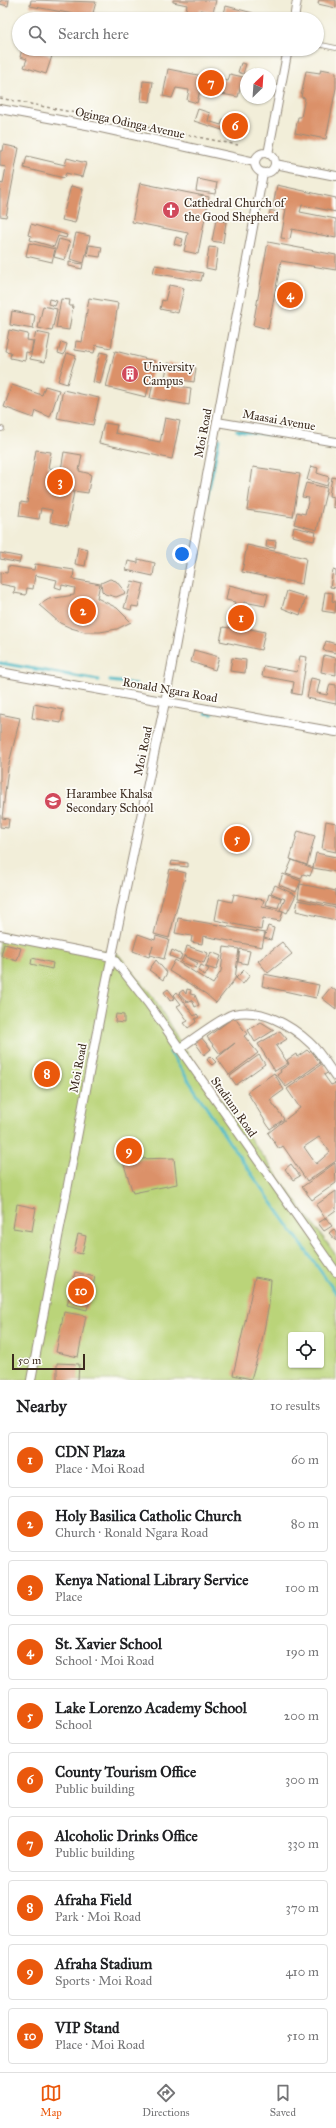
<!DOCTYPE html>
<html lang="en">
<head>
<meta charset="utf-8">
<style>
	:root { --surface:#fff; --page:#f2f2f2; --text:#202124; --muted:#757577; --line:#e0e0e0; --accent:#ea580c }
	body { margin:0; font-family:"IM FELL Great Primer",serif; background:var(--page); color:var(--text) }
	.controls { position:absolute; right:12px; bottom:12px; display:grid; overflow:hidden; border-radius:4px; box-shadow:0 1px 3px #0004 }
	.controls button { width:36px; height:36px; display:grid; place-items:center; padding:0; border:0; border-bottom:1px solid var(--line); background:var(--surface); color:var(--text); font:20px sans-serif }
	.compass { position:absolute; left:240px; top:68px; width:36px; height:36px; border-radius:50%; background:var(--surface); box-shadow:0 1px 3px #0004; rotate:25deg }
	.scale { position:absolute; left:12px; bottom:10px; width:73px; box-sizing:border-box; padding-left:4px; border:2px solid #3b2a1e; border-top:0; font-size:11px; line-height:14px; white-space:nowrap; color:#3b2a1e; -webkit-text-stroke:3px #fdfcf7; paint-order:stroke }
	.you { position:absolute; left:182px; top:554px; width:14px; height:14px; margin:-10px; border:3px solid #fff; border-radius:50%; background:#1a73e8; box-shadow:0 0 0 6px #1a73e833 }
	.badge { display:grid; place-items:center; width:26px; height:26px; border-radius:50%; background:var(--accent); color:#fff; font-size:13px; font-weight:700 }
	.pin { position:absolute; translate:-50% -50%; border:2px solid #fff; box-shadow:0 1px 4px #0006 }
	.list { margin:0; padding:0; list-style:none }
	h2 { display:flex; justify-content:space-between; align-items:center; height:52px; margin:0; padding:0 16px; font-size:17px }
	h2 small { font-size:13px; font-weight:400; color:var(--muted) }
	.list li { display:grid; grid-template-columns:26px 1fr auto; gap:12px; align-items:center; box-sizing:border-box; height:56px; margin:0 8px 8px; padding:0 8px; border:1px solid var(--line); border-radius:4px }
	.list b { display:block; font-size:15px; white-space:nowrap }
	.list p { margin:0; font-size:13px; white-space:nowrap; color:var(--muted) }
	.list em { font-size:13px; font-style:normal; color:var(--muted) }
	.icon { flex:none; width:22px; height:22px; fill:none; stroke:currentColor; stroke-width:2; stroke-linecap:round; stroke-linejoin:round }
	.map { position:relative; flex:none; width:336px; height:1380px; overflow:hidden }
	.search { position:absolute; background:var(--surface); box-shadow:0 1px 3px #0004; left:12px; right:12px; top:12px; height:44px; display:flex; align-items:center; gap:10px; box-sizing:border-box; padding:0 14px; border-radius:22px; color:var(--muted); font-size:15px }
	.sheet { height:692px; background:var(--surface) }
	nav { display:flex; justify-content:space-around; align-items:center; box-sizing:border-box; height:56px; border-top:1px solid var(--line); background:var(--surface); font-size:11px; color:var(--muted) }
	nav a { display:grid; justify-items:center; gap:2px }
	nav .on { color:var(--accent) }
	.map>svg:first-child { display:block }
	.green { fill:#bad479; stroke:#7a7f4c; fill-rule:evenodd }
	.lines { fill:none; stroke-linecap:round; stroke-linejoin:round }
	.stream { stroke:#4cb9c5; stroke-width:3 }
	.building { fill:#db9169; fill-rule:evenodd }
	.service-casing { stroke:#968c7c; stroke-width:5.5 }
	.minor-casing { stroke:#968c7c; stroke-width:10 }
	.path { stroke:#968c7c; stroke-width:1.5; stroke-dasharray:3 3; stroke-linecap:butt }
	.service { stroke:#fff; stroke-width:4 }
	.minor { stroke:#fff; stroke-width:8 }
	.labels { text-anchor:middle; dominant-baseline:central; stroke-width:3.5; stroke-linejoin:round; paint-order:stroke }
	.street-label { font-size:12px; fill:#3b2a1e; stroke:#fdfcf7 }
	.poi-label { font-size:12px; fill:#3b2a1e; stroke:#fdfcf7; text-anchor:start }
</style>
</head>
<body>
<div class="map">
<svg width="336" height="1380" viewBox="0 0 336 1380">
	<rect width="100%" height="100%" fill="#fdfcf7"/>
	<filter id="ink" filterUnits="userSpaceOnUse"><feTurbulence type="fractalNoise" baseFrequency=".025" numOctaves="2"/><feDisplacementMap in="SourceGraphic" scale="8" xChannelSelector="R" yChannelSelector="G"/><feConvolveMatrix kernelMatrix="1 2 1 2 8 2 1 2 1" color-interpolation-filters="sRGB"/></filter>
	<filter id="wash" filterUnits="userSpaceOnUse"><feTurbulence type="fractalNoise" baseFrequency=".012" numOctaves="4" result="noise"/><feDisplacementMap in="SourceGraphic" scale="16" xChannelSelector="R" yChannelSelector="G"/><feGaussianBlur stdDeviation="0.9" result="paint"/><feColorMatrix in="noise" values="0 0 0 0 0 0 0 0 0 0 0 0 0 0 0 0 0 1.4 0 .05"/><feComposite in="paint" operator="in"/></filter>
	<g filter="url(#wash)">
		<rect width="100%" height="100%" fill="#f2eed9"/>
		<path class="green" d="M0,933L118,954L154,998L182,1046L336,1255V1380H0ZM291,1335H321V1365H291Z"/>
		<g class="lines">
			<path class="stream" d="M237,430L273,435
				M207,498L219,439
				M0,663L98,680
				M110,681L136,684
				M206,713L212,714
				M170,1052L229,1142L336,1293"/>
		</g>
		<g id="blocks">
			<path class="building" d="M1,0H9L8,6L0,4Z
				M31,0L96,2L93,13L112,16L111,19H83L84,16L30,6Z
				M173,0H216L213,13L200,10L198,17L185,14L187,5L173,2Z
				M319,0H336V8L318,4Z
				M226,6L253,13L251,19H216V16L223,17Z
				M22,49H30L52,56L46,74L24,67L27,59L20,57Z
				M241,63L246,64L243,74L238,72Z
				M168,69L228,81L230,74L243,77L238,97L200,90L197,103L187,100L189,90L176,88L172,98L163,96Z
				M321,69L336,72V88L326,139L295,133L298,117H301L305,98L301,97L306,71L320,73Z
				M143,81L153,82L150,102L141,101Z
				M198,109L210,113L208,121L221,125L223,119L247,126L244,137L194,121Z
				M4,145L19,148L6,217L0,216V183L3,184L6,167L0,166V151H3Z
				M27,156L65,165L67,158L86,163L82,177L66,173L64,178L24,168Z
				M198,179L217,183L215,194L196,191Z
				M140,183L209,197L198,254L184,251L188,233L132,222Z
				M277,185L336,198V212L302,205L300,212L336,219V238L292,229L290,239L281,238L286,209L273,206Z
				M71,186L83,189L75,223L62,220Z
				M270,210L277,212L276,218L269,217Z
				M216,220L226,222L223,243L212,241Z
				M31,224L67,235L66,238L58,236L54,247L30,240L31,236L28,235Z
				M76,233L90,236L84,263L70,259Z
				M176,237L183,239L181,246L174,244Z
				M59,239L70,242L65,260L54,257Z
				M268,242L336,255V270L281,261L268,329L253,325Z
				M29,243L55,249L52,262L26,256Z
				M89,245L102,247L100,257L87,255Z
				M209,247L218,248L215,270L206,268Z
				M69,262L83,264L82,269L69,266Z
				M155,265L203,273L201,281L153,273Z
				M169,285L184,288L178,313L160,309L162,300L165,301Z
				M89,298L118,303L111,348L96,345L94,353L75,350L76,341L82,342Z
				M49,299L57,301L55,306L48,304Z
				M61,299L70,300L69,306H73L69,330L56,328Z
				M43,306L57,309L52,331L38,328Z
				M12,311L35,315L33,329L10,325Z
				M9,330L28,334L27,340L33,341L31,353L26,352L25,361L10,358L11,352L5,351Z
				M36,332L50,335L45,362L30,359Z
				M61,342L67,344L64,355L58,353Z
				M115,351L155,361L146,397L106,387Z
				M100,352L108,354L100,384L93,382Z
				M67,353L76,356L67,384L58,381Z
				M168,363L196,368L194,382L165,377Z
				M153,382L191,388L189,405L150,398Z
				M12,385L42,395L45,386L59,390L50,417L36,411L34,418L4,407Z
				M63,390L99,398L93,425L57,418Z
				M165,418L180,421L172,459L99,443L104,423L117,425L115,433L160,442Z
				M36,450L51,452L48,468L61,470L64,452L82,455L79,471L91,474L88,493L74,491L68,526L50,522L52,510L41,508L39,519L19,516L21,502L27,503Z
				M311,466L318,468L317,473L329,477L327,486L307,480Z
				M253,467L300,474L293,517L247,510Z
				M332,477L336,478V508L333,507L334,497L329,496Z
				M306,483L327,488L317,530L294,524L297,512L305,514L309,498L302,497Z
				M294,527L316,532L314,541L292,536Z
				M267,540L276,541L275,548L266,547Z
				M247,545L306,558L302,584L242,572Z
				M78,547L88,549L85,566L75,564Z
				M0,553L21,557L19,563L0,559Z
				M138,559L155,563L153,576L126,570L128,561L138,563Z
				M35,564L74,570L73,579L100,584L97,598L117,608L131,622L117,629L100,632H85L71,628L60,623L39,605L49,599L74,595L75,588L62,585L61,589L55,587L57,580L35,575L33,589L27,588L26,595L14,593L15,587L0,584V572L7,573L8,566L34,570Z
				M333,570L336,571V588L330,587Z
				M110,579L116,581L126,593L116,597L105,594L102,591L101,583Z
				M132,581L144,584L138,607L132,606L131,610L124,608Z
				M229,585L268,594L265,606L244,602L242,611L252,613L250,624L242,623L241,627L265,632L261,650L220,641L223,627L230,628L235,602L226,600Z
				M287,591L306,597L300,615L282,608Z
				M325,592L333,593L332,601L336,602L335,613L322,611Z
				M326,641L336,644V653L323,650Z
				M194,650L219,657L215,670L191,662Z
				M324,655L336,658V675L321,672Z
				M300,656L307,657L301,695L292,693L294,682L262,676L264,666L297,672Z
				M232,658L246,660L245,673L230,671Z
				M311,678L320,680L317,693L327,695L330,684L336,685V704L307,698Z
				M34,704L63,710L61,723L32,718Z
				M0,714L20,718L8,768L2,818L9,819L8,828L0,827Z
				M326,821L336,823V852L322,849Z
				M298,831L315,836L307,865L290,859Z
				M316,853L336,857V872L313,868Z
				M292,860L313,868L310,876L303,874L301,879L286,874Z
				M172,861L188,863V867L171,865Z
				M170,869L186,873L169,938L154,934Z
				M283,874L301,881L296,892L279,885Z
				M300,884L336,891V906L298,898Z
				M275,885L296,895L287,913L283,911L280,921L263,918L261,930L215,920L219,899L232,902L234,894L264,900L262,907L283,911L280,910L285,899L271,893Z
				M269,894L281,898L278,908L266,905Z
				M298,900L336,908V920L296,911Z
				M178,918L265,933L262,947L203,936L202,944L191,942L192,936L175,933Z
				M268,926L274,928L271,940L264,938Z
				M138,934L155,940L156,936L169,940L164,959L150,955L153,946L149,957L133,951Z
				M282,942L292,954L268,973L258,961Z
				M4,944L21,948L17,961L1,956Z
				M187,946L208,953L204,963L184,956Z
				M224,947L239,949L235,979L216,1003L206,994L169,971L175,960L213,984L221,971Z
				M240,949L250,951L247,964L238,962Z
				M172,950L182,955L180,960L170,956Z
				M211,952L221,956L216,970L206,967Z
				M184,956L198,963L196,968L181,962Z
				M32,958L53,963L52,969L31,964Z
				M156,960L167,973L163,980L149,970Z
				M201,965L209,969L205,975L198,971Z
				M244,970L250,975L243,984L236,978Z
				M264,974L319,985L316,998L262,986Z
				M331,987L336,991V1009L322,998Z
				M168,989L175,998L170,1001L164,992Z
				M187,989L191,990L190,994L195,995L199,1005L195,1007L192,1000L187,1002L179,993L183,990L186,994Z
				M177,992L194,1016L197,1014L199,1017L195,1019L196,1022L188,1028L184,1023L188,1021L177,1006L181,1004L174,995Z
				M116,1014L124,1015V1023L115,1022Z
				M234,1017L247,1034L244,1036L258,1053L229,1075L217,1058L235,1043L220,1054L207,1037Z
				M261,1022L274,1030L255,1042L248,1030Z
				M280,1031L287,1039L276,1046L288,1063L275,1071L258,1044Z
				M200,1036L211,1049L204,1055L194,1041Z
				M307,1050L309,1052L311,1050L320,1063L286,1087L277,1075L281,1072L280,1070L289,1064L287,1060L296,1054L297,1057Z
				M259,1055L265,1064L236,1085L230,1076Z
				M210,1056L216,1062L212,1065L207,1060Z
				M323,1063L329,1072L324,1075L331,1085L336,1083V1161L307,1181L283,1146L279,1149L268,1133L300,1108L287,1089ZM319,1137L330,1152L316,1164L304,1147Z
				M274,1073L284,1090L270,1100L284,1119L270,1129L247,1092Z
				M174,1158L177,1184L133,1193L123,1162L138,1159Z
				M335,1163L336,1183L312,1200L302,1187Z
				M291,1164L300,1176L293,1180L285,1169Z
				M336,1191V1210L325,1218L316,1205Z
				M17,1204L36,1208L32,1231L13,1228Z
				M326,1218L332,1226L324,1231L318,1223Z
				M334,1229L336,1232V1241L329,1233Z
				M78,1234L86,1236L82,1254L74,1252Z
				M75,1272L95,1277L87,1310L67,1305Z
				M255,1277L271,1280L269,1304L261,1346L251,1379L233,1375Z
				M64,1312L86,1316L78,1357L56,1352Z
				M57,1363L79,1364L78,1380H57Z"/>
		</g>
	</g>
	<g filter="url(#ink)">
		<use href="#blocks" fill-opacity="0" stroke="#968c7c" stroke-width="1"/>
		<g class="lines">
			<g class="service-casing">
				<path id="service" d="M317,44L336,48
					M0,429H2"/>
			</g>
			<g class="minor-casing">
				<path id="minor" d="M294,19L297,0
					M0,109L92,126L255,162
					M255 163a10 10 0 1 1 20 0a10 10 0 1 1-20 0Z
					M268,154L288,49
					M275,164L336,176
					M217,422L336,442
					M0,672L336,732
					M0,935L112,957L148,1003L336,1272
					M179,1049C190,1041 223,1017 233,1014C260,1007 291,1025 310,1043C320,1052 328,1066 336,1077
					M31,1380L106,984L165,702L263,173"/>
			</g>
			<path class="path" d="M0,98L238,145"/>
			<use href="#service" class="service"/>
			<use href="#minor" class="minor"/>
		</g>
	</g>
	<defs>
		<g id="church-disc" transform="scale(0.9)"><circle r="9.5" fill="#d1495b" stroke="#fdfcf7"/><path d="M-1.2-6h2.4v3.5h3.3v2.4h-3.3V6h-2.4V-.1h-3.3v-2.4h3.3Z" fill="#fff"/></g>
		<g id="building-disc" transform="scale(0.9)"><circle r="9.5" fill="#d1495b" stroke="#fdfcf7"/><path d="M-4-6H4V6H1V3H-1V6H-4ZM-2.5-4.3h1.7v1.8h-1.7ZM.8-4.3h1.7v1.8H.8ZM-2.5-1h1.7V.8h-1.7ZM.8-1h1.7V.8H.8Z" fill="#fff"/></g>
		<g id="school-disc" transform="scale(0.9)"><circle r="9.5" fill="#d1495b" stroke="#fdfcf7"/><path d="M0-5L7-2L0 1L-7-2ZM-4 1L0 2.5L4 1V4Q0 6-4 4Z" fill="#fff"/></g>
	</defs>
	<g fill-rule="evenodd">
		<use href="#church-disc" x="171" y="210"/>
		<use href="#building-disc" x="130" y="374"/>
		<use href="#school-disc" x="53" y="801"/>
	</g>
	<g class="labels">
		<g class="street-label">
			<text transform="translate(130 123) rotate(12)">Oginga Odinga Avenue</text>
			<text transform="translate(279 420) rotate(10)">Maasai Avenue</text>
			<text transform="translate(203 433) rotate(-79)">Moi Road</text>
			<text transform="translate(170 690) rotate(10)">Ronald Ngara Road</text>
			<text transform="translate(143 751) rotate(-78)">Moi Road</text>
			<text transform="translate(78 1068) rotate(-79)">Moi Road</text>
			<text transform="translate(234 1107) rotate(55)">Stadium Road</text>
		</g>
		<g class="poi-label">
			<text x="184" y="203">Cathedral Church of<tspan x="184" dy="14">the Good Shepherd</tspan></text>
			<text x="143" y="367">University<tspan x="143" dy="14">Campus</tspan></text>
			<text x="66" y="794">Harambee Khalsa<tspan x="66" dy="14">Secondary School</tspan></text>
		</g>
	</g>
</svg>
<div class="controls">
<button><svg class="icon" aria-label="locate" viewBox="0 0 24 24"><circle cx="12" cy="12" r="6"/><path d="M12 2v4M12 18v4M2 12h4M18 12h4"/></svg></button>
</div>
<svg class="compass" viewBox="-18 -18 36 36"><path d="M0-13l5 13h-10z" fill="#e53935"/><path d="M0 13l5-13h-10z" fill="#757577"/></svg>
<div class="scale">50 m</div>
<div class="you"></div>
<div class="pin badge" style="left:241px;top:618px">1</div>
<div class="pin badge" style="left:83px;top:611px">2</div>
<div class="pin badge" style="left:60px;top:482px">3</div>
<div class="pin badge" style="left:290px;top:295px">4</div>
<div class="pin badge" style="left:237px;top:839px">5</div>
<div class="pin badge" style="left:235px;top:126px">6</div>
<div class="pin badge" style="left:211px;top:83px">7</div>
<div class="pin badge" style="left:47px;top:1074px">8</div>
<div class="pin badge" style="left:129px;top:1151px">9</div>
<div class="pin badge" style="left:81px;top:1291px">10</div>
<div class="search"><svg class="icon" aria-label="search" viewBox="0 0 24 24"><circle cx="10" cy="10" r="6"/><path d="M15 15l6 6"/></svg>Search here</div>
</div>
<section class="sheet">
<h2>Nearby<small>10 results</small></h2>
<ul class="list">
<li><span class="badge">1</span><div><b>CDN Plaza</b><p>Place · Moi Road</p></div><em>60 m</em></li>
<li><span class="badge">2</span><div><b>Holy Basilica Catholic Church</b><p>Church · Ronald Ngara Road</p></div><em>80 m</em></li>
<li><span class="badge">3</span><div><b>Kenya National Library Service</b><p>Place</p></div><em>100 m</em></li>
<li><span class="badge">4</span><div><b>St. Xavier School</b><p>School · Moi Road</p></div><em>190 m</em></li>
<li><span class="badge">5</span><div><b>Lake Lorenzo Academy School</b><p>School</p></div><em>200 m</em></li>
<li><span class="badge">6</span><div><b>County Tourism Office</b><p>Public building</p></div><em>300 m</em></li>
<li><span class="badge">7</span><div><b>Alcoholic Drinks Office</b><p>Public building</p></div><em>330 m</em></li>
<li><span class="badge">8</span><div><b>Afraha Field</b><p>Park · Moi Road</p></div><em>370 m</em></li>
<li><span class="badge">9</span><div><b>Afraha Stadium</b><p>Sports · Moi Road</p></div><em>410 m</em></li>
<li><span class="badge">10</span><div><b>VIP Stand</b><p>Place · Moi Road</p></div><em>510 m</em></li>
</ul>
</section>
<nav>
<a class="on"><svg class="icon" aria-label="map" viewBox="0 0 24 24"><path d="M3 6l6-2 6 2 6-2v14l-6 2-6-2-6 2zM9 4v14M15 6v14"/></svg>Map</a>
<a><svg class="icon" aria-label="directions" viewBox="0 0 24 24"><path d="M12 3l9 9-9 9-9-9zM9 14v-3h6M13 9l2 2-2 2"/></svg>Directions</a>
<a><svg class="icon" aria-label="saved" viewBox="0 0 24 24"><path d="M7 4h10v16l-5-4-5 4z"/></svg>Saved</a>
</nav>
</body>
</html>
